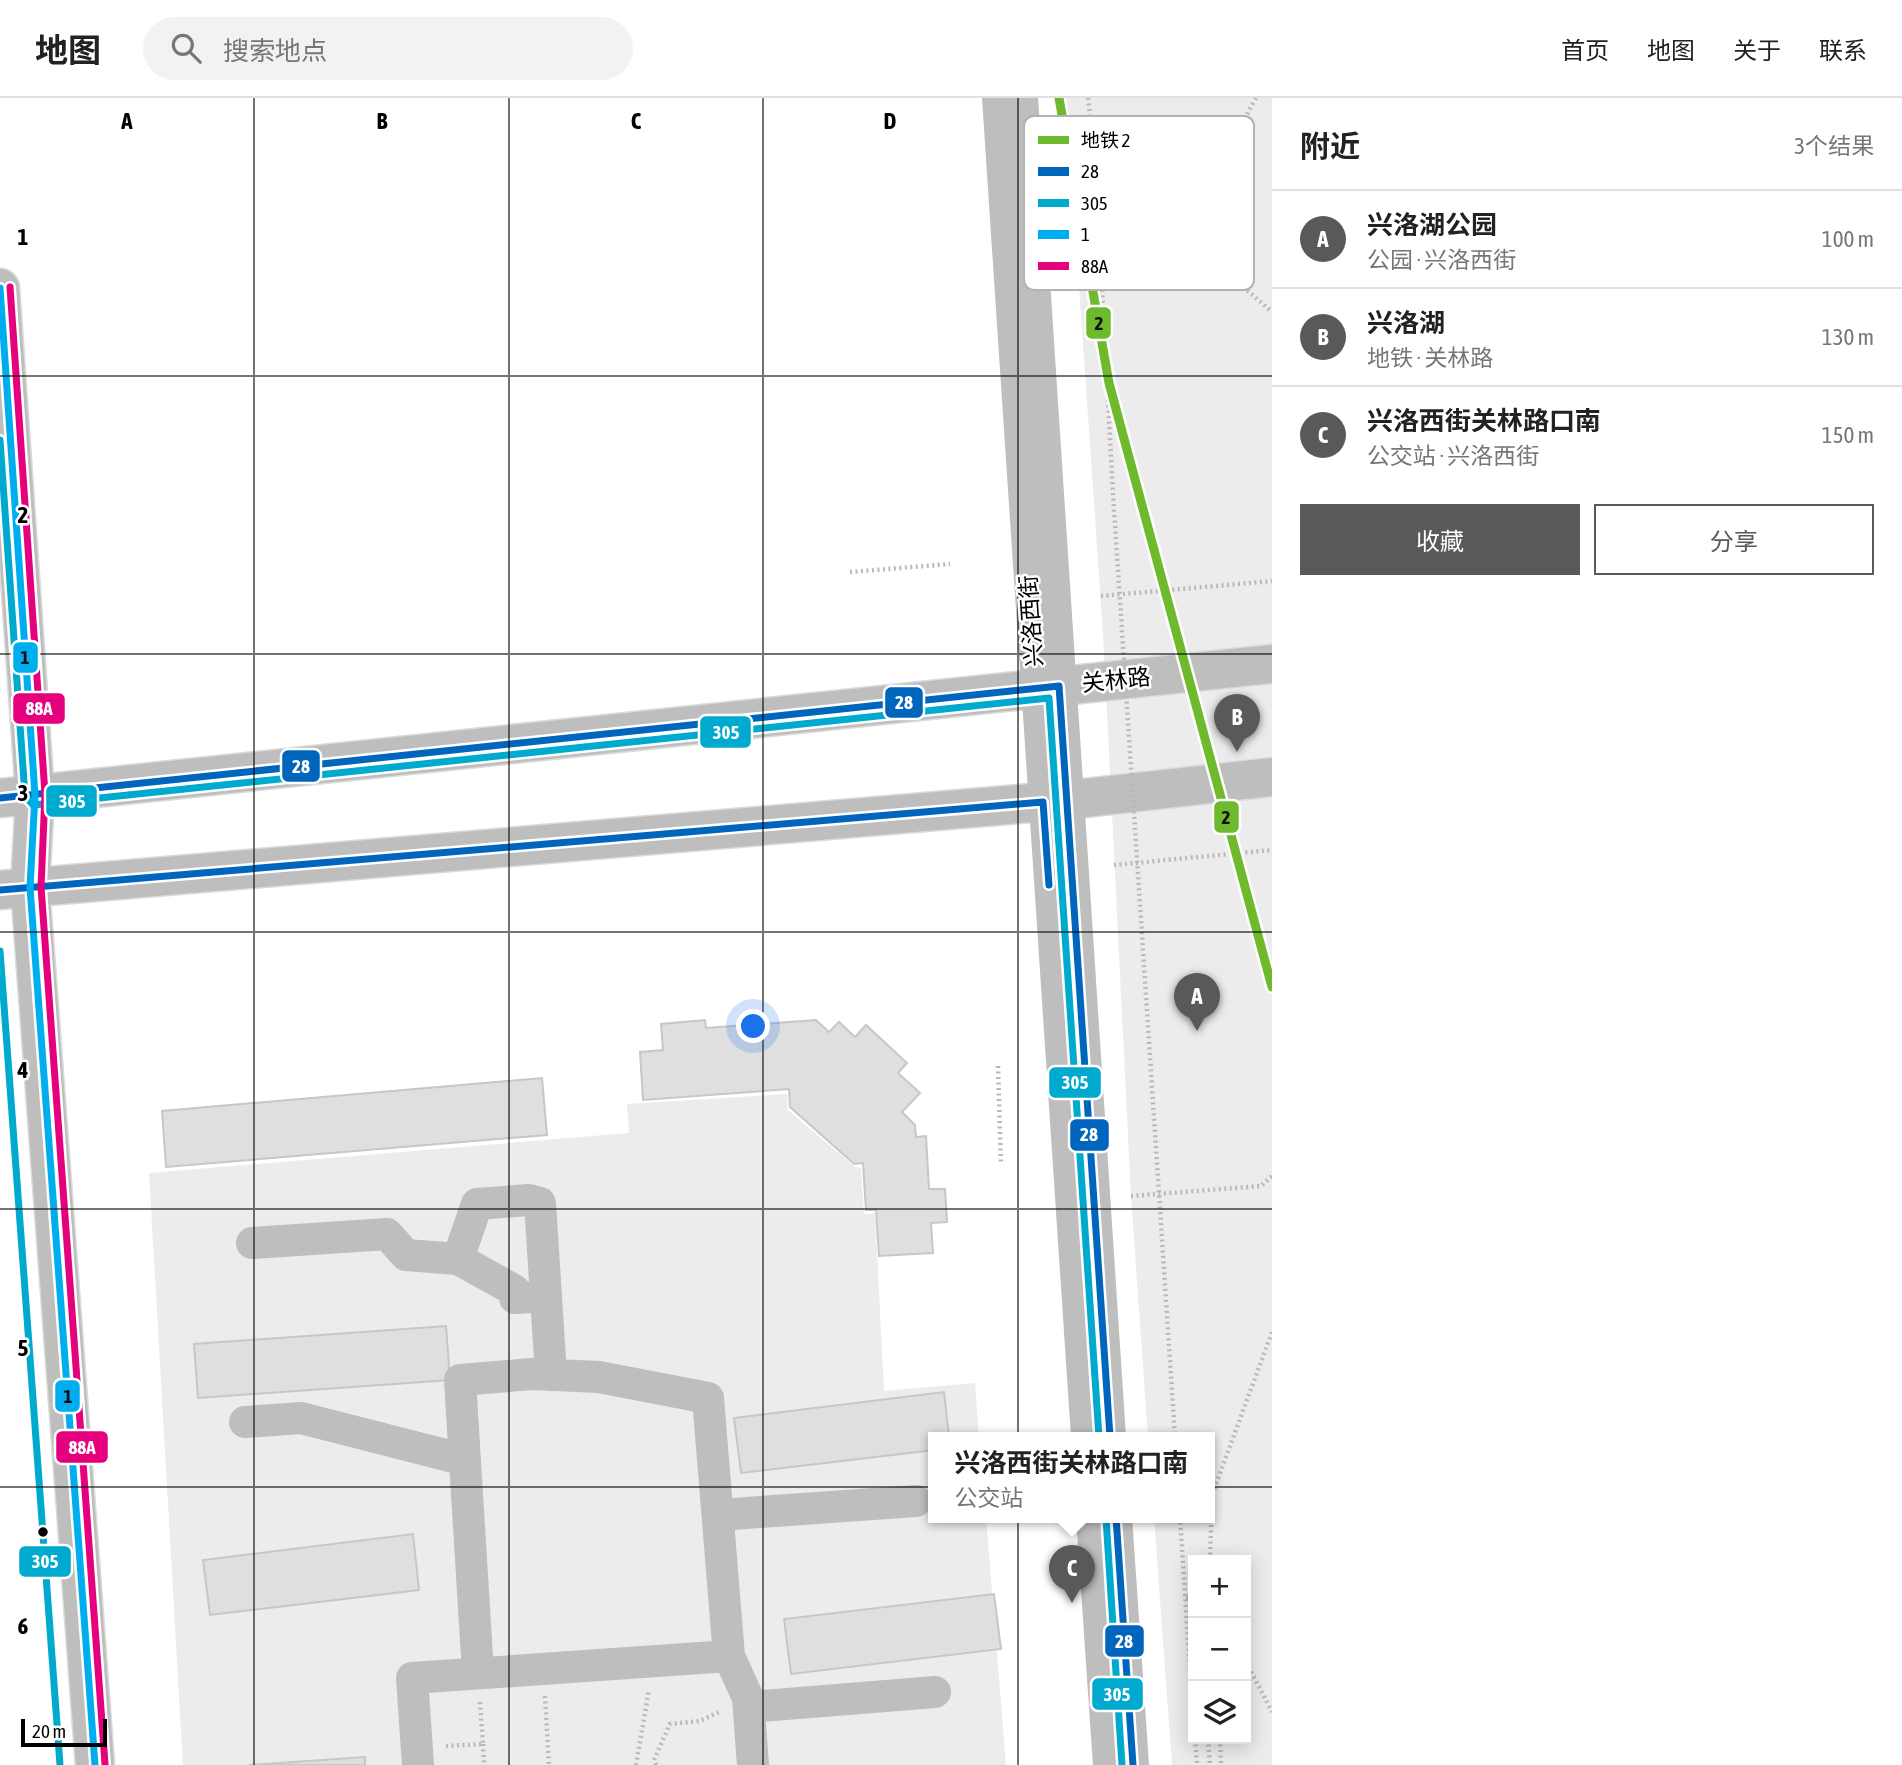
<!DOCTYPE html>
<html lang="zh">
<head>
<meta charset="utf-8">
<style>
	:root { --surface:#fff; --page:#f2f2f2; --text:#222; --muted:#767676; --line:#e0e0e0; --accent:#595959 }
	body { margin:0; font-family:"Asap Condensed","Noto Sans SC",sans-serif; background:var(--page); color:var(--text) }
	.controls { position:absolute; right:21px; bottom:21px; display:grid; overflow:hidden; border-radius:0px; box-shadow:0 4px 18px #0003 }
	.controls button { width:63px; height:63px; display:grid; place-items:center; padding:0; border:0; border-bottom:2px solid var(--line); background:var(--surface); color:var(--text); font:35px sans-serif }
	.scale { position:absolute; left:21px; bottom:18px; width:86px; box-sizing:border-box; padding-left:7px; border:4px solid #000; border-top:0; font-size:19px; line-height:24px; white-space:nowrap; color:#000; -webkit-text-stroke:5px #fff; paint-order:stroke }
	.you { position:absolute; left:754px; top:929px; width:24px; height:24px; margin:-18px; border:5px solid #fff; border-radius:50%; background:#1a73e8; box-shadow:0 0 0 10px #1a73e833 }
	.badge { display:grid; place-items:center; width:46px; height:46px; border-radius:50%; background:var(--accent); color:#fff; font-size:23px; font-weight:700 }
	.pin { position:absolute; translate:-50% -58px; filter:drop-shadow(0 2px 4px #0008) }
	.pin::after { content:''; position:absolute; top:37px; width:24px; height:21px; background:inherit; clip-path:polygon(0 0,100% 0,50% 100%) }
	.popup { position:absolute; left:928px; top:1334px; width:287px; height:91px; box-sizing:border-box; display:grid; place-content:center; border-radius:0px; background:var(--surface); filter:drop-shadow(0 2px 5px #0005); font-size:23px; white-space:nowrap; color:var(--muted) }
	.popup b { font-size:26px; color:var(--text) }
	.popup::after { content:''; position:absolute; left:50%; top:100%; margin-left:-14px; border:14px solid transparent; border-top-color:var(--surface) }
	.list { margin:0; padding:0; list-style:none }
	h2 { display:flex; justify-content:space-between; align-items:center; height:91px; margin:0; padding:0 28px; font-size:30px }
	h2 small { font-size:23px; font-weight:400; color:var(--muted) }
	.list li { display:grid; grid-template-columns:46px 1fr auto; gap:21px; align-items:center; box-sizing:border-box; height:98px; padding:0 28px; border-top:2px solid var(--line) }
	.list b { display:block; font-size:26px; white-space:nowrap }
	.list p { margin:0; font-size:23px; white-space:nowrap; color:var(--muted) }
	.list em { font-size:23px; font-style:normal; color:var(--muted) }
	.actions { display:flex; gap:14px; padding:21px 28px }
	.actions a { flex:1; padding:16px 0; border:2px solid var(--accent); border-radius:0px; text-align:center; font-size:24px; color:var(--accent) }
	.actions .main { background:var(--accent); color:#fff }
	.icon { flex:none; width:38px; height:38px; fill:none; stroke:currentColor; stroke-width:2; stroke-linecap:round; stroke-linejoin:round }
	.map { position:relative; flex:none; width:1272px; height:1667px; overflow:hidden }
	header { display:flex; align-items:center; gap:42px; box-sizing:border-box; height:98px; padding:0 35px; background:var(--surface); border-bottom:2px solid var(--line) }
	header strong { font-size:33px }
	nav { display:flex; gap:38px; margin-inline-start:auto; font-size:24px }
	.search { width:490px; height:63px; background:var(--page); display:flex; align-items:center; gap:18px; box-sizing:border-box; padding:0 24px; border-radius:38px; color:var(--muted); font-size:26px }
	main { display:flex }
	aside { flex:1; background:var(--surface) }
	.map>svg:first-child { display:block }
	.green { fill:#ececec; fill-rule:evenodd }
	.building { fill:#dfdfdf; stroke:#c7c7c7; stroke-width:2 }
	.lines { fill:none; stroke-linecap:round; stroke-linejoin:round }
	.major-casing { stroke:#dbdbdb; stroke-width:41 }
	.path { stroke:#b9b9b9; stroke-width:4.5; stroke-dasharray:2 3.5; stroke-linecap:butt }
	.minor { stroke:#bebebe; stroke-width:32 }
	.major { stroke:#bebebe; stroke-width:38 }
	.path-bridge { stroke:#b9b9b9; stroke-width:4.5; stroke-dasharray:2 3.5; stroke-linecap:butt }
	.bus-1-casing { stroke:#fff; stroke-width:12 }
	.bus-2-casing { stroke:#fff; stroke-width:12 }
	.bus-3-casing { stroke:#fff; stroke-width:12 }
	.bus-4-casing { stroke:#fff; stroke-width:12 }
	.bus-1 { stroke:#0065bd; stroke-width:7 }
	.bus-2 { stroke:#00a9ce; stroke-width:7 }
	.bus-3 { stroke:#00aeef; stroke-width:7 }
	.bus-4 { stroke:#e5007d; stroke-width:7 }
	.metro-1-casing { stroke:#fff; stroke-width:14 }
	.metro-1 { stroke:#6fba2c; stroke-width:9 }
	.grid { fill:none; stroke:#000; stroke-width:2; stroke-opacity:0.55 }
	.bus-dot { fill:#000; stroke:#fff; stroke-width:2.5 }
	.labels { text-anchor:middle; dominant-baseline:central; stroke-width:5; stroke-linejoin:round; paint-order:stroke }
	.street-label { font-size:23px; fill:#000; stroke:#fff }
	.key { fill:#fff; stroke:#b2b2b2; stroke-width:2 }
	.key-label { font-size:19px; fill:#000 }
	.grid-label { font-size:23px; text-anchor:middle; font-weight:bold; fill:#000; stroke:#fff; stroke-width:5; stroke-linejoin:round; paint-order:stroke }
	.line-badge { stroke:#fff; stroke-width:2.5 }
	.badge-label { font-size:19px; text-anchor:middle; font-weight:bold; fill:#fff }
	.pale-badge-label { font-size:19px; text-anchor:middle; font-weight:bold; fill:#111 }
</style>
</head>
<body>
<header>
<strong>地图</strong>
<div class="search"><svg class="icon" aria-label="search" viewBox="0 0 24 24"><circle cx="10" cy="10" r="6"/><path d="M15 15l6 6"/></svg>搜索地点</div>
<nav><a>首页</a><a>地图</a><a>关于</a><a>联系</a></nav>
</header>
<main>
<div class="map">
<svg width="1272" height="1667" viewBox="0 0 1272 1667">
	<rect width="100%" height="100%" fill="#fff"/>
	<path class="green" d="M1066,0H1272V1667H1172L1154,1419H1210V1339H1148L1131,1098L1103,535ZM1193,1462H1246V1641H1193Z
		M787,996L788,1012L855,1069L861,1070L864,1116L875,1115L884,1293L975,1285L979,1339H934V1419H986L1006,1667H183L149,1075L629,1035L627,1006Z"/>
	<path class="building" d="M705,922L706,930L816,922L829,934L839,924L855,939L866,927L907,965L898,975L920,995L902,1014L915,1027L916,1039L926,1038L929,1091H945L947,1124L931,1125L933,1155L879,1158L876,1112H866L863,1065L854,1066L790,1009L789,991L643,1002L640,954L663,952L661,926Z
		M542,980L547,1037L166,1069L162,1013Z
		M446,1228L450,1282L198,1300L194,1246Z
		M944,1294L949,1339H934V1352L741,1375L734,1320Z
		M413,1436L419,1492L210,1517L203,1462Z
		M994,1496L1001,1551L791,1576L784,1521Z
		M365,1659V1667H249Z"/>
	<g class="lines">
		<g class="major-casing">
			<path id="major" d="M0,190L35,697L30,789L95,1667
				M0,700L1272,566
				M0,792L1067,702L1272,679"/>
		</g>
		<path class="path" d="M1256,0C1226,50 1220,113 1223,171L1272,214
			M850,474L950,466
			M1101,498L1272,483
			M1232,756L1272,868
			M1114,767L1272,752
			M998,968L1001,1067
			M1131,1098L1261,1088L1272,1078
			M1180,1419L1193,1616
			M1210,1462L1212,1397L1272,1234
			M1186,1500H1193
			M1246,1564L1272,1614
			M545,1598L549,1667
			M1195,1641L1197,1667
			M1208,1641L1210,1667
			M1220,1641L1221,1667
			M483,1646L484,1667
			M446,1648L483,1646L480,1604
			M636,1667L649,1592
			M656,1667L654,1662L670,1626L700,1623L719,1614"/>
		<path class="minor" d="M998,0L1087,1339
			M1022,0L1110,1339
			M252,1145L387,1136L406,1157L458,1161
			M546,1198L515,1200L514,1192L458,1161L477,1106L529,1102L540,1105L551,1277
			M245,1324L301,1320L465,1362
			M718,1417L916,1403
			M1092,1419L1109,1667
			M1116,1419L1133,1667
			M729,1558L748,1600L753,1667
			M749,1609L935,1594
			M418,1667L412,1580L729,1558L708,1300L599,1279L532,1276L460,1282L478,1575"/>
		<use href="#major" class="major"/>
		<path class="path-bridge" d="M1088,0L1095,61L1113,396L1175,1339"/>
		<g class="bus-1-casing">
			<path id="bus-1" d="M0,700L1059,588L1110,1339
				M0,792L1043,704L1049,787
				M1116,1419L1133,1667"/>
		</g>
		<g class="bus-2-casing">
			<path id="bus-2" d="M0,342L25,698L33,707L1049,600L1099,1339
				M0,853L60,1667
				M1106,1420L1122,1667"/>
		</g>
		<g class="bus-3-casing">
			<path id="bus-3" d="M0,190L35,697L30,789L95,1667"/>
		</g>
		<g class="bus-4-casing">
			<path id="bus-4" d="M10,189L45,696L41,789L105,1666"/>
		</g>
		<use href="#bus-1" class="bus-1"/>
		<use href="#bus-2" class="bus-2"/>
		<use href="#bus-3" class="bus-3"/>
		<use href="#bus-4" class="bus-4"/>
		<g class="metro-1-casing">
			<path id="metro-1" d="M1059,0L1109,285L1272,889"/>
		</g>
		<use href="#metro-1" class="metro-1"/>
	</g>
	<path class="grid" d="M254,0V1667M509,0V1667M763,0V1667M1018,0V1667M0,278H1272M0,556H1272M0,834H1272M0,1111H1272M0,1389H1272"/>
	<circle class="bus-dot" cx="43" cy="1434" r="6"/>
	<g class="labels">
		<g class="street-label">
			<text transform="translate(1031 523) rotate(-94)">兴洛西街</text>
			<text transform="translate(1116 582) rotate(-6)">关林路</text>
		</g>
	</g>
	<rect x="1024" y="18" width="230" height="174" rx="10" class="key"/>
	<rect x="1038" y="38" width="31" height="8" fill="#6fba2c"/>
	<rect x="1038" y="69" width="31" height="9" fill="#0065bd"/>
	<rect x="1038" y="101" width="31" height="8" fill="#00a9ce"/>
	<rect x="1038" y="132" width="31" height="9" fill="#00aeef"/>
	<rect x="1038" y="164" width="31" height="8" fill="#e5007d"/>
	<g class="key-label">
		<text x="1081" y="49">地铁 2</text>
		<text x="1081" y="80">28</text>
		<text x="1081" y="112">305</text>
		<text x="1081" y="143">1</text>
		<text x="1081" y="175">88A</text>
	</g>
	<g class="grid-label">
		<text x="127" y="31">A</text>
		<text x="382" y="31">B</text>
		<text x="636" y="31">C</text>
		<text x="890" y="31">D</text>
		<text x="23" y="147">1</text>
		<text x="23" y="425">2</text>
		<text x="23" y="703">3</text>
		<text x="23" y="980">4</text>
		<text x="23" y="1258">5</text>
		<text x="23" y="1536">6</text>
	</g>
	<g class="line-badge">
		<rect x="1085" y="208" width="27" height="34" rx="7" fill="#6fba2c"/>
		<rect x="12" y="543" width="27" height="33" rx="7" fill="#00aeef"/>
		<rect x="884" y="588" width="40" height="33" rx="7" fill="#0065bd"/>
		<rect x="12" y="594" width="54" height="33" rx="7" fill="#e5007d"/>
		<rect x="699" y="617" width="53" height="34" rx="7" fill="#00a9ce"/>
		<rect x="281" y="651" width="40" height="34" rx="7" fill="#0065bd"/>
		<rect x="45" y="686" width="53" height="34" rx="7" fill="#00a9ce"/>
		<rect x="1213" y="702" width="27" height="34" rx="7" fill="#6fba2c"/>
		<rect x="1048" y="968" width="54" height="33" rx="7" fill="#00a9ce"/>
		<rect x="1069" y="1020" width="41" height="34" rx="7" fill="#0065bd"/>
		<rect x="54" y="1281" width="27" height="34" rx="7" fill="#00aeef"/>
		<rect x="55" y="1332" width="54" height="34" rx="7" fill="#e5007d"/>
		<rect x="18" y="1447" width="54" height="33" rx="7" fill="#00a9ce"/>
		<rect x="1104" y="1526" width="41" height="34" rx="7" fill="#0065bd"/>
		<rect x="1091" y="1579" width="53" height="34" rx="7" fill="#00a9ce"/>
	</g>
	<g class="badge-label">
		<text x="904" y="611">28</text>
		<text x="39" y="617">88A</text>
		<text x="726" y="641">305</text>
		<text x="301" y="675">28</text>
		<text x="72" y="710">305</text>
		<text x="1075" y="991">305</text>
		<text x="1089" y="1043">28</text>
		<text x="82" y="1356">88A</text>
		<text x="45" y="1470">305</text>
		<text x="1124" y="1550">28</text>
		<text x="1117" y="1603">305</text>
	</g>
	<g class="pale-badge-label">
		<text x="1099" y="232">2</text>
		<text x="25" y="566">1</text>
		<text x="1226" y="726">2</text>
		<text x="68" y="1305">1</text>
	</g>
</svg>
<div class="controls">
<button>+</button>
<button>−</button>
<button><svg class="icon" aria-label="layers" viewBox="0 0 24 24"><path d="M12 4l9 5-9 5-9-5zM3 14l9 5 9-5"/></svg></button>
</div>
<div class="scale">20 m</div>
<div class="you"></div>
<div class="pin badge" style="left:1197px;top:933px">A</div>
<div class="pin badge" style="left:1237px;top:654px">B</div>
<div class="pin badge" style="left:1072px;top:1505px">C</div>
<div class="popup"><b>兴洛西街关林路口南</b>公交站</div>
</div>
<aside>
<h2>附近<small>3个结果</small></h2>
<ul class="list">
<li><span class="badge">A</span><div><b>兴洛湖公园</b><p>公园 · 兴洛西街</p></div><em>100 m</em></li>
<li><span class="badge">B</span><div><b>兴洛湖</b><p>地铁 · 关林路</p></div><em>130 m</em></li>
<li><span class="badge">C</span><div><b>兴洛西街关林路口南</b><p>公交站 · 兴洛西街</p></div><em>150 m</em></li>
</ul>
<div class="actions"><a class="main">收藏</a><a>分享</a></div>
</aside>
</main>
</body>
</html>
